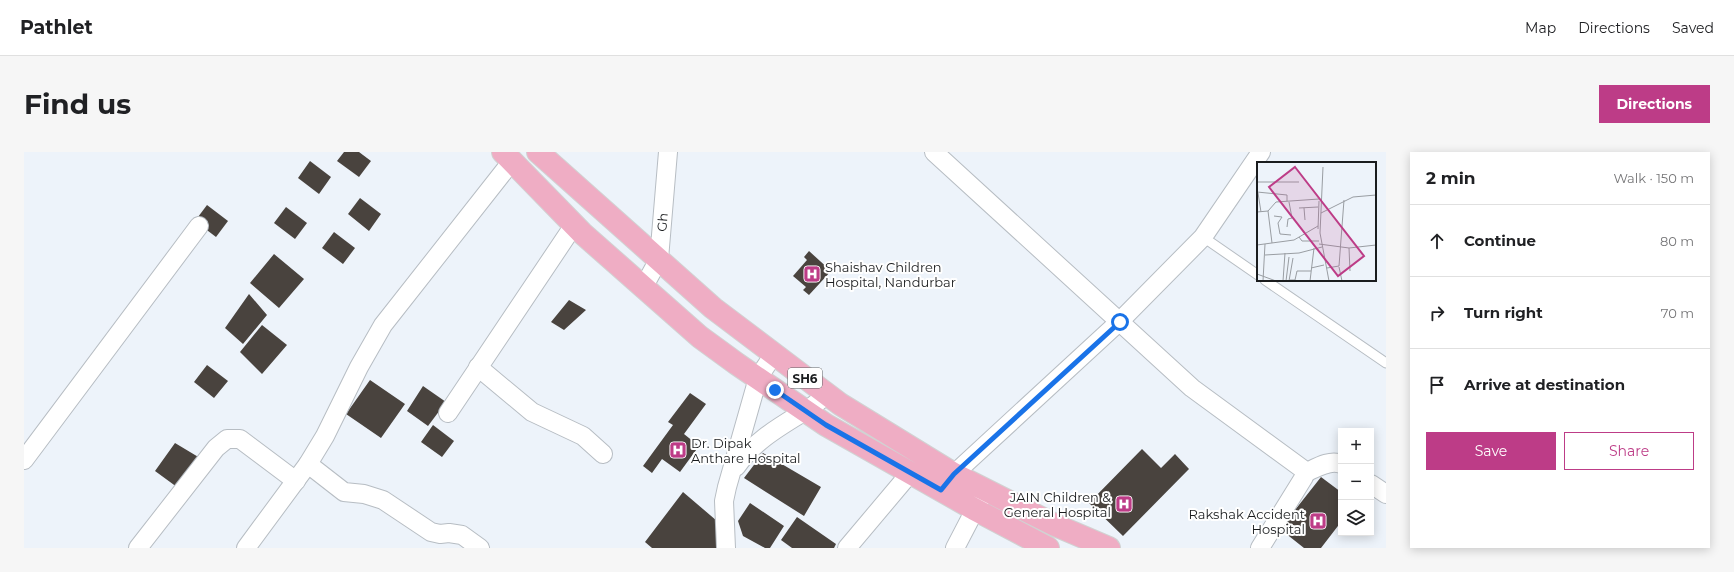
<!DOCTYPE html>
<html lang="en">
<head>
<meta charset="utf-8">
<style>
	:root { --surface:#fff; --page:#f6f6f6; --text:#202124; --muted:#757577; --line:#e0e0e0; --accent:#bd3c87 }
	body { margin:0; font-family:Montserrat,sans-serif; background:var(--page); color:var(--text) }
	.controls { position:absolute; right:12px; bottom:12px; display:grid; overflow:hidden; border-radius:0px; box-shadow:0 2px 10px #0003 }
	.controls button { width:36px; height:36px; display:grid; place-items:center; padding:0; border:0; border-bottom:1px solid var(--line); background:var(--surface); color:var(--text); font:20px sans-serif }
	.stop { position:absolute; width:12px; height:12px; margin:-9px; border:3px solid #1a73e8; border-radius:50%; background:#fff }
	.stop.end { background:#1a73e8; border-color:#fff; box-shadow:0 1px 4px #0008 }
	.list { margin:0; padding:0; list-style:none }
	h2 { display:flex; justify-content:space-between; align-items:center; height:52px; margin:0; padding:0 16px; font-size:17px }
	h2 small { font-size:13px; font-weight:400; color:var(--muted) }
	.list li { display:grid; grid-template-columns:26px 1fr auto; gap:12px; align-items:center; box-sizing:border-box; height:72px; padding:0 16px; border-top:1px solid var(--line) }
	.list b { display:block; font-size:15px; white-space:nowrap }
	.list em { font-size:13px; font-style:normal; color:var(--muted) }
	.actions { display:flex; gap:8px; padding:12px 16px }
	.actions a { flex:1; padding:9px 0; border:1px solid var(--accent); border-radius:0px; text-align:center; font-size:14px; color:var(--accent) }
	.actions .main { background:var(--accent); color:#fff }
	.icon { flex:none; width:22px; height:22px; fill:none; stroke:currentColor; stroke-width:2; stroke-linecap:round; stroke-linejoin:round }
	.map { position:relative; flex:none; width:1362px; height:396px; overflow:hidden; border-radius:0px }
	header { display:flex; align-items:center; gap:24px; box-sizing:border-box; height:56px; padding:0 20px; background:var(--surface); border-bottom:1px solid var(--line) }
	header strong { font-size:19px }
	nav { display:flex; gap:22px; margin-inline-start:auto; font-size:14px }
	.intro { display:flex; align-items:center; justify-content:space-between; box-sizing:border-box; height:96px; padding:0 24px }
	h1 { margin:0; font-size:28px }
	.button { padding:10px 18px; border-radius:0px; background:var(--accent); color:#fff; font-size:14px; font-weight:700 }
	main { display:flex; gap:24px; padding:0 24px }
	aside { flex:1; background:var(--surface); border-radius:0px; box-shadow:0 2px 10px #0003 }
	.map>svg:first-child { display:block }
	.building { fill:#49433e }
	.lines { fill:none; stroke-linecap:round; stroke-linejoin:round }
	.lane-casing { stroke:#b7bdc3; stroke-width:11 }
	.street-casing { stroke:#b7bdc3; stroke-width:20 }
	.primary-casing { stroke:#d1d2d2; stroke-width:24 }
	.lane { stroke:#fff; stroke-width:9 }
	.street { stroke:#fff; stroke-width:18 }
	.primary { stroke:#efadc4; stroke-width:22 }
	.route { stroke:#1a73e8; stroke-width:5 }
	.labels { text-anchor:middle; dominant-baseline:central; stroke-width:4; stroke-linejoin:round; paint-order:stroke }
	.shield { fill:#fff; stroke:#5f6062; stroke-width:1 }
	.shield-label { font-size:12px; font-weight:bold; fill:#1a1c1e }
	.street-label { font-size:13px; fill:#1a1c1e; stroke:#fff }
	.poi-label { font-size:13px; fill:#1a1c1e; stroke:#fff; text-anchor:start }
	.inset-road { fill:none; stroke:#999da2; stroke-width:1 }
	.view { fill:#bd3c87; fill-opacity:0.15; stroke:#bd3c87; stroke-width:2 }
	.inset-edge { fill:none; stroke:#1a1c1e; stroke-width:2 }
</style>
</head>
<body>
<header>
<strong>Pathlet</strong>
<nav><a>Map</a><a>Directions</a><a>Saved</a></nav>
</header>
<div class="intro"><h1>Find us</h1><a class="button">Directions</a></div>
<main>
<div class="map">
<svg width="1362" height="396" viewBox="0 0 1362 396">
	<rect width="100%" height="100%" fill="#edf3fa"/>
	<path class="building" d="M320,0H335L347,9L335,25L313,9Z
		M286,9L307,25L295,42L274,26Z
		M336,46L357,62L345,79L324,62Z
		M183,53L204,69L192,85L171,69Z
		M262,55L283,71L271,87L250,71Z
		M310,80L331,96L319,112L298,96Z
		M785,99L807,119L785,143L779,138L782,135L769,124L783,108L780,105Z
		M250,102L280,127L255,156L226,131Z
		M225,142L243,163L219,192L201,176Z
		M545,148L562,158L540,178L527,170Z
		M238,173L263,193L238,222L216,200Z
		M183,213L204,229L190,246L170,230Z
		M346,228L381,252L357,286L322,262Z
		M399,234L422,250L404,274L383,259Z
		M666,241L682,252L660,282L675,294L656,320L638,307L628,321L619,314L649,273L644,270Z
		M409,273L430,289L418,305L397,290Z
		M151,291L181,309L157,338L131,319Z
		M1118,297L1137,316L1151,302L1165,317L1099,384L1065,351Z
		M739,301L797,335L780,364L720,326Z
		M1297,325L1317,340V370L1297,396H1280L1256,377Z
		M659,340L693,369V396H628L621,390Z
		M726,351L760,374L746,396H741L719,384L714,369Z
		M773,365L812,392L810,396H768L757,388Z"/>
	<g class="lines">
		<g class="lane-casing">
			<path id="lane" d="M1179,85L1234,123
				M1241,128L1362,211"/>
		</g>
		<g class="street-casing">
			<g id="street">
				<path d="M910,0L1168,236L1280,318V325L1236,396"/>
				<path id="s1" d="M619,136L635,107L644,0"/>
				<path d="M454,215L508,260L559,284L579,302"/>
				<path d="M424,261L550,73"/>
				<path d="M0,308L175,74"/>
				<path d="M284,312L320,340L340,342L359,348L407,380L416,382L425,381L438,383L456,396"/>
				<path d="M712,315C730,289 755,275 781,259C789,255 796,248 803,242"/>
				<path d="M1281,321C1292,316 1306,307 1317,312"/>
				<path d="M922,331L930,322L1095,170L1179,85L1237,0"/>
				<path d="M1347,332L1362,342"/>
				<path d="M114,396L192,296L203,287H216L272,329"/>
				<path d="M222,396L284,312L301,284L335,215L359,173L488,9"/>
				<path d="M702,396L700,349L703,335L734,226L750,202"/>
				<path d="M823,396L887,320"/>
				<path d="M931,396L957,346"/>
			</g>
		</g>
		<g class="primary-casing">
			<path id="primary" d="M479,0L558,81L676,185L713,212L802,273L950,357L1024,396
				M514,0L689,156L816,252L930,322L1031,373L1085,396"/>
		</g>
		<use href="#lane" class="lane"/>
		<use href="#street" class="street"/>
		<use href="#primary" class="primary"/>
	</g>
	<g class="lines">
		<path class="route" d="M751,238L802,273L917,338L930,322L1096,170"/>
	</g>
	<defs>
		<g id="hospital-square" transform="scale(0.9)"><rect x="-9" y="-9" width="18" height="18" rx="4" fill="#bd3c87" stroke="#fff"/><path d="M-5-5h3v3.5h4V-5h3V5h-3V1.5h-4V5h-3Z" fill="#fff"/></g>
	</defs>
	<g fill-rule="evenodd">
		<use href="#hospital-square" x="788" y="122"/>
		<use href="#hospital-square" x="654" y="298"/>
		<use href="#hospital-square" x="1100" y="352"/>
		<use href="#hospital-square" x="1294" y="369"/>
	</g>
	<g class="labels">
		<rect class="shield" x="764" y="216" width="34" height="20" rx="3"/>
		<g class="shield-label">
			<text x="781" y="226">SH6</text>
		</g>
		<g class="street-label">
			<text stroke="none"><textPath href="#s1" startOffset="70">Gh</textPath></text>
		</g>
		<g class="poi-label">
			<text x="801" y="115">Shaishav Children<tspan x="801" dy="15">Hospital, Nandurbar</tspan></text>
			<text x="667" y="291">Dr. Dipak<tspan x="667" dy="15">Anthare Hospital</tspan></text>
			<text x="1087" y="345" text-anchor="end">JAIN Children &amp;<tspan x="1087" dy="15">General Hospital</tspan></text>
			<text x="1281" y="362" text-anchor="end">Rakshak Accident<tspan x="1281" dy="15">Hospital</tspan></text>
		</g>
	</g>
	<g transform="translate(1233 10)">
		<rect width="119" height="119" fill="#edf3fa"/>
		<path class="inset-road" d="M66,5L63,71L72,119M0,20H42M0,30L30,33V39M1,31L4,50M42,46L61,45M47,46L48,58M11,49L15,81M0,50L11,49L19,40L62,37M64,51L96,35L119,33M17,54L25,55L21,61L23,72L34,73M30,65L31,57L35,56L32,40M61,67L62,39M42,75L45,79H62M62,82L92,86L119,83M0,83L37,78L61,64M92,86L93,109M8,93L42,91L65,85M82,105L85,119M54,106L67,103M70,106L82,104L87,38M0,112L19,119M33,118H38L40,109H54M6,119L8,82M26,119L28,91M29,119L32,95M32,119L36,96M53,119L57,86"/>
		<path class="view" d="M38,5L107,94L81,114L12,25Z"/>
		<rect width="119" height="119" class="inset-edge"/>
	</g>
</svg>
<div class="controls">
<button>+</button>
<button>−</button>
<button><svg class="icon" aria-label="layers" viewBox="0 0 24 24"><path d="M12 4l9 5-9 5-9-5zM3 14l9 5 9-5"/></svg></button>
</div>
<div class="stop" style="left:1096px;top:170px"></div>
<div class="stop end" style="left:751px;top:238px"></div>
</div>
<aside>
<h2>2 min<small>Walk · 150 m</small></h2>
<ul class="list">
<li><svg class="icon" aria-label="ahead" viewBox="0 0 24 24"><path d="M12 20V5M6 11l6-6 6 6"/></svg><div><b>Continue</b></div><em>80 m</em></li>
<li><svg class="icon" aria-label="right" viewBox="0 0 24 24"><path d="M7 20v-9h11M14 6l5 5-5 5"/></svg><div><b>Turn right</b></div><em>70 m</em></li>
<li><svg class="icon" aria-label="arrive" viewBox="0 0 24 24"><path d="M6 21V4h12l-3 4 3 4H6"/></svg><div><b>Arrive at destination</b></div></li>
</ul>
<div class="actions"><a class="main">Save</a><a>Share</a></div>
</aside>
</main>
</body>
</html>
